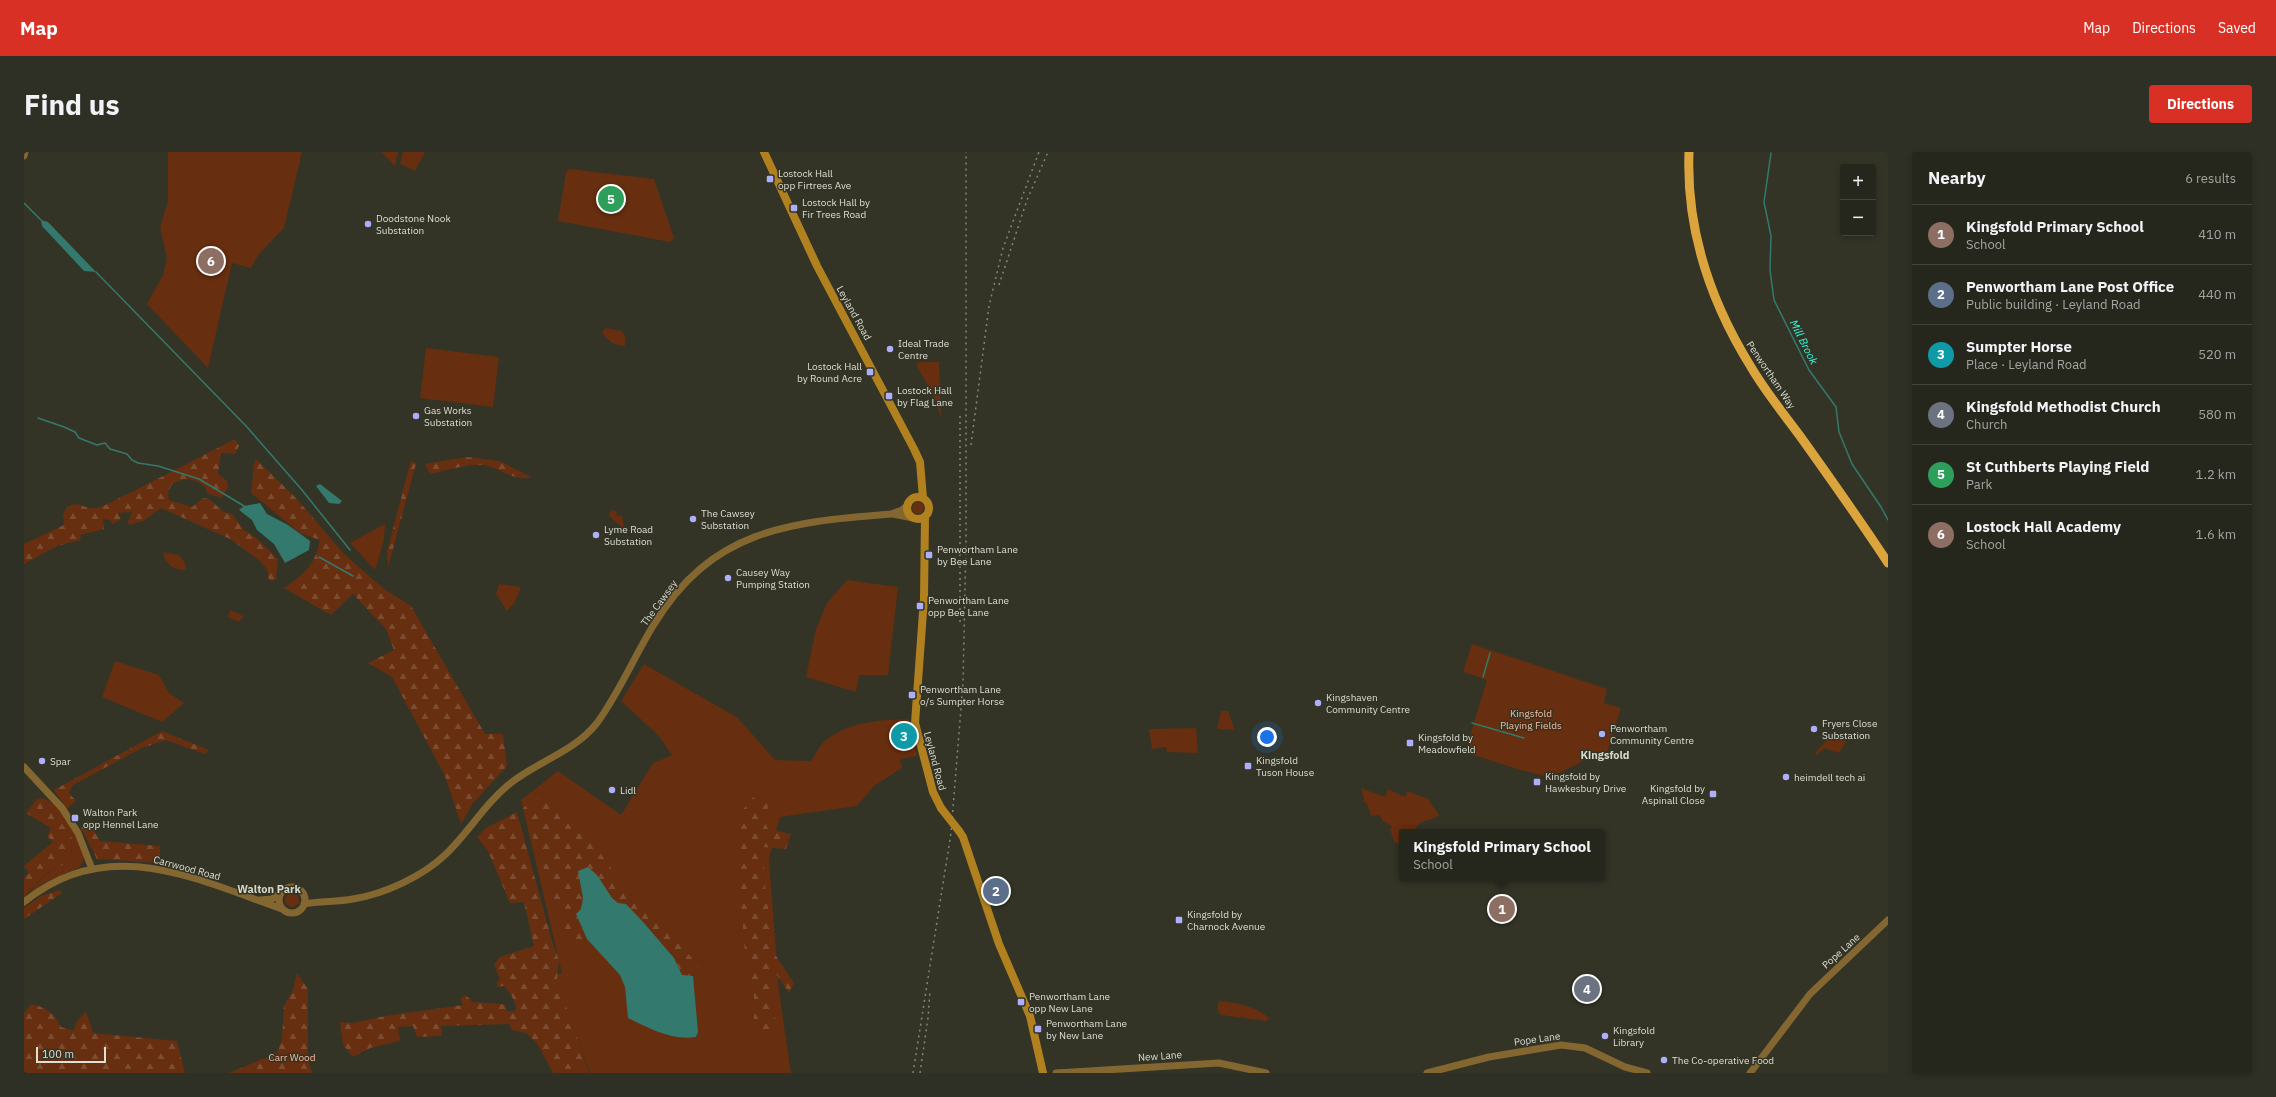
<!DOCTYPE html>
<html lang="en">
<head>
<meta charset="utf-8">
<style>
	:root { --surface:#26271c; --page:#2e2f25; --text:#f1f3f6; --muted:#a4a5a3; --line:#42443b; --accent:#d93025 }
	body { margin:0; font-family:"IBM Plex Sans",sans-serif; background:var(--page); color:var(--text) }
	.controls { position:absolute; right:12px; top:12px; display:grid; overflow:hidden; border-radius:4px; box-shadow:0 2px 6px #0003 }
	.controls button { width:36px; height:36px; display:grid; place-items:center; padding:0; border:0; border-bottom:1px solid var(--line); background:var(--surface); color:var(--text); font:20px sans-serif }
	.scale { position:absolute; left:12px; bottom:10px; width:70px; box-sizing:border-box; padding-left:4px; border:2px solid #dedfd6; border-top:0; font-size:11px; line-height:14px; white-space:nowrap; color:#dedfd6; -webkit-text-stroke:3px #333426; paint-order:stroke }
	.you { position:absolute; left:1243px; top:585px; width:14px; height:14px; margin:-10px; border:3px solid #fff; border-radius:50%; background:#1a73e8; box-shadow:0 0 0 6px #1a73e833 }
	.badge { display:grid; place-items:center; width:26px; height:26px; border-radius:50%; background:var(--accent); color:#fff; font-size:13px; font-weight:700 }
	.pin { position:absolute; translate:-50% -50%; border:2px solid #fff; box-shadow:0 1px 4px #0006 }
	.popup { position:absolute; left:1375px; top:677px; width:206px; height:52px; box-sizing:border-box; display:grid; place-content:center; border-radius:4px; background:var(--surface); filter:drop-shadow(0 1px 3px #0005); font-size:13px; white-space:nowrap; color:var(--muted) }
	.popup b { font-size:15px; color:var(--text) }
	.popup::after { content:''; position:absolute; left:50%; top:100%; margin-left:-8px; border:8px solid transparent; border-top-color:var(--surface) }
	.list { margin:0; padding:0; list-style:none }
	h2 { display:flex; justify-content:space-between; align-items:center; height:52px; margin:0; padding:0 16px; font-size:17px }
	h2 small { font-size:13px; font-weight:400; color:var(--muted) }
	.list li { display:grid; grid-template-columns:26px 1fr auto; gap:12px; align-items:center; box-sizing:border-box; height:60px; padding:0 16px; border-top:1px solid var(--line) }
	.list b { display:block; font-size:15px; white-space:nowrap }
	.list p { margin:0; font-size:13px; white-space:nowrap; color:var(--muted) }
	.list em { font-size:13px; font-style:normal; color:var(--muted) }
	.map { position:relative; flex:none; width:1864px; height:921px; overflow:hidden; border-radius:4px }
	header { display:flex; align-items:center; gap:24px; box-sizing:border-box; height:56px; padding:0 20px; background:var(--accent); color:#fff }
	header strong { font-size:19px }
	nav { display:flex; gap:22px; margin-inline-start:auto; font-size:14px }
	.intro { display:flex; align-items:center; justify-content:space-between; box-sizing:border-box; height:96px; padding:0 24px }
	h1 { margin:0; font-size:28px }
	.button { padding:10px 18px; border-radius:4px; background:var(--accent); color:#fff; font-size:14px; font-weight:700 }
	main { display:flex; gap:24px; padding:0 24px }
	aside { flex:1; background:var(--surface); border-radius:4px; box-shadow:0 2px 6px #0003 }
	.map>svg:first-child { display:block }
	.green { fill:#672e0f }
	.forest { fill:url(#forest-firs) }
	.water { fill:#34796d }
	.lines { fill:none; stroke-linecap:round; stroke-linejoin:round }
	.stream { stroke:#34796d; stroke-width:1.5 }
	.tertiary { stroke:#846631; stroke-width:7 }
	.secondary { stroke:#b2811f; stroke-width:8 }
	.trunk { stroke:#dba43c; stroke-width:9 }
	.rail { stroke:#85867a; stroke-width:1.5; stroke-dasharray:2 4; stroke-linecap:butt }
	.secondary-bridge { stroke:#b2811f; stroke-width:8 }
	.poi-dot { fill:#adaffb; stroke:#333426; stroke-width:1.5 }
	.labels { text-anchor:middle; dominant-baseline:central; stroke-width:3; stroke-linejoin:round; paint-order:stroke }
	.poi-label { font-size:10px; fill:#dedfd6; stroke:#333426; text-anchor:start }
	.street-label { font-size:10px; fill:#dedfd6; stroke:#333426 }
	.park-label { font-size:10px; fill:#feba9b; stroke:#333426 }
	.water-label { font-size:11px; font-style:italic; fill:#35f7dd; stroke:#333426 }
	.neighbourhood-label { font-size:11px; font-weight:bold; fill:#d6d9c7; stroke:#333426 }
</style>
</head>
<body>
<header>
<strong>Map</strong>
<nav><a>Map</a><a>Directions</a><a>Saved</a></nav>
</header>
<div class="intro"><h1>Find us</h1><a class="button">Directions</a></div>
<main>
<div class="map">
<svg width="1864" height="921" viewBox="0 0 1864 921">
	<defs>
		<pattern id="forest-firs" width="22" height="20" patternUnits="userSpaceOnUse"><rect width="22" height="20" fill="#672e0f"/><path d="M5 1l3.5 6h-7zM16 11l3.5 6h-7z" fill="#7c4c31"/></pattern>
	</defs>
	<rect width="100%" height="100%" fill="#333426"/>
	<path class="green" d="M144,0H278L260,76L235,102L227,116L208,111L184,216L123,152L139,123L143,107L136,75L144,49Z
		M357,0H374L371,14Z
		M379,0H401L391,19L376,12Z
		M545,17L630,27L650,86L646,90L534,69L542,20Z
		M582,176L598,179L601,184V194C589,193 585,190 578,180Z
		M402,196L475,205L469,255L396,246Z
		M895,210H915L917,266L909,242L892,213Z
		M888 356a6 6 0 1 1 12 0a6 6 0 1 1-12 0Z
		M587,358L592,359L593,364H598L600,377L585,364Z
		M361,372L360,388L351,418L326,391Z
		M139,400L155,403L161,411L162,418C150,418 141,413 139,400Z
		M823,428L874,435L864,523H835L832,540L782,525L792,477L803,451Z
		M475,432L497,435L491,450L483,459L472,442Z
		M206,458L220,464L215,470L204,465Z
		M1448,492L1583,537L1580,551L1597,556L1582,604L1567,605L1540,619L1524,625L1493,617L1441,600L1463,528L1439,520Z
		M91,509L135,523L145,541L160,551L138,570L78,545Z
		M620,512L714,566L751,608L787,609C791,603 796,593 801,589C825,569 856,568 885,567L893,604L876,607L878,616L850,634L833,654L756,665L745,707L755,840L767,921H566L529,822L538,821L497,648L534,619L597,663L629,611L648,603L635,584L597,549Z
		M1197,559H1204L1211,578L1193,577Z
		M1172,576L1174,601L1143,600L1142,595L1128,597L1125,577Z
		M1811,579L1822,590L1815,601L1800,596L1793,603L1791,601Z
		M1337,636L1361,645L1364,637L1381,645L1383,639L1404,647L1415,663C1407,670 1394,666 1390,680H1378V692L1371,691L1366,678L1368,674L1359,669L1355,663L1347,664L1343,652L1338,649L1340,648Z
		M16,646C37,648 55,688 60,706L56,715L20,731L0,747L20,724L47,704L48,687L34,668L33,662C24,658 21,650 13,647Z
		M261 748a7 7 0 1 1 14 0a7 7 0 1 1-14 0Z
		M1195,849C1209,850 1237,855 1245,867L1242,869L1197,863L1193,857Z"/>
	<path class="forest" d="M211,287L215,294L211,302L197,301L194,322L203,329L204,336L197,346L183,341L182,336C171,326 160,324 147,333L144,342L145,348L168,355L179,346L185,347L200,360L208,362L220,378L231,385L254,407L252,428L247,429L244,426V419L236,409L206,387L137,356L119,369L105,373L104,370L108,360L94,361L97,367L89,372L86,368L79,367L80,377L56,383L57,388L33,394L0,412V392L40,373L39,363L43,355C56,349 56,355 67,356C80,357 94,345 106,341Z
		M443,305L476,309L507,325C491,331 476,315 459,313C442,312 423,318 406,322L401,312Z
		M232,307L272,346L320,402L360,437L387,454L461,582H479L483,614L449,651L437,672L421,624L368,525L344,511L370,498L362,477L329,442L307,463L260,436C280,422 291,414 296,388L276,381L227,341L230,312Z
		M387,308L392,312L364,415L363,400Z
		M138,579L185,598L181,602L142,588L118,596L49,633L45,641L52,649L43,657L30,638Z
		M523,640L563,683L605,741L675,813L669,824L658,823L649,804L602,752L588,746H559L552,762L563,787L556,801L541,778L499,656Z
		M748,641L740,669L744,677L767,682L762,697L739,695L741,731L750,801L770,831L765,841L745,811V853L754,873L742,887L730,870V842L721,802L711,668L729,645L736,651Z
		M13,647C21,650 24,658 33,662C35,673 44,675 47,684C49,690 48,706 43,710C39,714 33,714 29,717C18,724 9,736 0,745V725L5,721L0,714L29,690L23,684L27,676L2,661Z
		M493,660L528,789L535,808L533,828L565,921H529L513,891L502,881L488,878L485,872L417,874L418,884L393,885L389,874L374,875L376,889L346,896L329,905L319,893L316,870L329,871L361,864L439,853L436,846L442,843L448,850L477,852L481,853L483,859H491C494,849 485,841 480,834L473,835V830L476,828L470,812L476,805L510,794L500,750L486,751L464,699L453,685L462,676Z
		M64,668L76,689L136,694V711L73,707L57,676Z
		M35,738L38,741L0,767V756L17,744Z
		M273,821L284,837V907L288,921H205L253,901L258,887L260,854L269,838Z
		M7,852C23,856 29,860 37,875L50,879L52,871L62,859L69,881L153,889L161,921H0V861Z"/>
	<path class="water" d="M17,68L24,70L72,120L60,119L18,74Z
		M296,332L318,349L315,352L305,351L292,334Z
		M236,351L243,362L264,373L286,389L285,398L261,411L250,392L233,378L228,368L215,358L220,354Z
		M564,715L573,723L588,746L594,751L602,752L620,771L650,806L658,823L669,824L674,880L672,885C649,889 624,876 604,866L601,835L596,823L563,787L552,762L557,757L559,746L554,719Z"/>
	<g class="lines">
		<path class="stream" d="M1747,1L1740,50L1747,84L1746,118L1750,148L1785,218L1812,255L1815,280L1828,312L1857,355L1864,368
			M0,51L17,68
			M72,120L223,275L278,338L326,398
			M14,266L40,275L51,280L55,286L73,293L81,291L86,297L103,302L108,308L114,311L134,314L175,327L220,354
			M295,405L329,424
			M1459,525L1466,501
			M1448,571L1500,586"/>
		<path class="tertiary" d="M0,4L1,0
			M869,362L889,366
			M0,615L38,656L54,681L68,717
			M255 748a13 13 0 1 1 26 0a13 13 0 1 1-26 0Z
			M236,748L248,747L257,741
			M0,750C83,682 170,726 258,757
			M280,752C296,749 313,750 329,747C361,742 399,724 422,702C445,680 462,650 488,630C515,609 551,599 573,571C595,541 610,505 629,474C687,377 765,370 867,362L878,358L884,353
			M1032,921L1195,911L1242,921
			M1403,921L1465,905L1537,893L1561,896L1601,915L1623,921
			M1726,921L1786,842L1864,768"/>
		<path class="secondary" d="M740,0L793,114L890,297L896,310L899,346
			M883 356a11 11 0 1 1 22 0a11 11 0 1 1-22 0Z
			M901,365L900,446L891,571L909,640L917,656
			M935,679L939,685L975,792L1006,864L1019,921"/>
		<path class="trunk" d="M1665,0C1662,77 1686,149 1727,215C1741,239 1759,261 1776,284C1806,326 1836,368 1864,411"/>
		<path class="rail" d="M975,133L1003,48L1024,0
			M947,293L965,154L979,96L1015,0
			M936,470V262
			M889,921L927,681L939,531L942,390V0
			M896,921L904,866L906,839"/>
		<path class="secondary-bridge" d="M917,656L935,679"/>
	</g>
	<g class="poi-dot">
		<rect x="742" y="23" width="8" height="8" rx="2"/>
		<rect x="766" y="52" width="8" height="8" rx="2"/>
		<circle cx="344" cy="72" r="4"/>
		<circle cx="866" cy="197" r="4"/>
		<rect x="842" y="216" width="8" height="8" rx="2"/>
		<rect x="861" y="240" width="8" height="8" rx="2"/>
		<circle cx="392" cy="264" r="4"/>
		<circle cx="669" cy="367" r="4"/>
		<circle cx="572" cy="383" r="4"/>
		<rect x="901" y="399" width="8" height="8" rx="2"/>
		<circle cx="704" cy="426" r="4"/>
		<rect x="892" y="450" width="8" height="8" rx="2"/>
		<rect x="884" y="539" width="8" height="8" rx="2"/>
		<circle cx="1294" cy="551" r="4"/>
		<circle cx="1790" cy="577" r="4"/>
		<circle cx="1578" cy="582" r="4"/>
		<rect x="1382" y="587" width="8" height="8" rx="2"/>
		<circle cx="18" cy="609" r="4"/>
		<rect x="1220" y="610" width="8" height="8" rx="2"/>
		<circle cx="1762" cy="625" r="4"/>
		<rect x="1509" y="626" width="8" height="8" rx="2"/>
		<circle cx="588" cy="638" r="4"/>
		<rect x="1685" y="638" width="8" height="8" rx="2"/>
		<rect x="47" y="662" width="8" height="8" rx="2"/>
		<rect x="1151" y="764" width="8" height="8" rx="2"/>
		<rect x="993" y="846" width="8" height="8" rx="2"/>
		<rect x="1010" y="873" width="8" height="8" rx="2"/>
		<circle cx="1581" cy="884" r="4"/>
		<circle cx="1640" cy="908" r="4"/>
	</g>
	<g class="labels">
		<g class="poi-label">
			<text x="754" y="21">Lostock Hall<tspan x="754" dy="12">opp Firtrees Ave</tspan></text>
			<text x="778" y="50">Lostock Hall by<tspan x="778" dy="12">Fir Trees Road</tspan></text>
			<text x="352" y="66">Doodstone Nook<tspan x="352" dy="12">Substation</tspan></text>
			<text x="874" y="191">Ideal Trade<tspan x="874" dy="12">Centre</tspan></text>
			<text x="838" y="214" text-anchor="end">Lostock Hall<tspan x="838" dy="12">by Round Acre</tspan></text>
			<text x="873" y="238">Lostock Hall<tspan x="873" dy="12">by Flag Lane</tspan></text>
			<text x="400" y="258">Gas Works<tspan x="400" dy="12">Substation</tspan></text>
			<text x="677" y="361">The Cawsey<tspan x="677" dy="12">Substation</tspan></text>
			<text x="580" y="377">Lyme Road<tspan x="580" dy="12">Substation</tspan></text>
			<text x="913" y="397">Penwortham Lane<tspan x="913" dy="12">by Bee Lane</tspan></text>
			<text x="712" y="420">Causey Way<tspan x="712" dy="12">Pumping Station</tspan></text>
			<text x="904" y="448">Penwortham Lane<tspan x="904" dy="12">opp Bee Lane</tspan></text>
			<text x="896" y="537">Penwortham Lane<tspan x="896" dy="12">o/s Sumpter Horse</tspan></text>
			<text x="1302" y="545">Kingshaven<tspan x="1302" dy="12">Community Centre</tspan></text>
			<text x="1798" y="571">Fryers Close<tspan x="1798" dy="12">Substation</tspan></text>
			<text x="1586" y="576">Penwortham<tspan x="1586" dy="12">Community Centre</tspan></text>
			<text x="1394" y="585">Kingsfold by<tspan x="1394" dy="12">Meadowfield</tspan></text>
			<text x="1232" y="608">Kingsfold<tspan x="1232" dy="12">Tuson House</tspan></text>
			<text x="26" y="609">Spar</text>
			<text x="1521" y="624">Kingsfold by<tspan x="1521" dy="12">Hawkesbury Drive</tspan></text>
			<text x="1770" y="625">heimdell tech ai</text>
			<text x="1681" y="636" text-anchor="end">Kingsfold by<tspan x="1681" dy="12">Aspinall Close</tspan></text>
			<text x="596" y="638">Lidl</text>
			<text x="59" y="660">Walton Park<tspan x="59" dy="12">opp Hennel Lane</tspan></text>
			<text x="1163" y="762">Kingsfold by<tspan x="1163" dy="12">Charnock Avenue</tspan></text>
			<text x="1005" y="844">Penwortham Lane<tspan x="1005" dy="12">opp New Lane</tspan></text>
			<text x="1022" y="871">Penwortham Lane<tspan x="1022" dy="12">by New Lane</tspan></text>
			<text x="1589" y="878">Kingsfold<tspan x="1589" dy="12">Library</tspan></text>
			<text x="1648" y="908">The Co-operative Food</text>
		</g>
		<g class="street-label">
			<text transform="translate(830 161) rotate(61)">Leyland Road</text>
			<text transform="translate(1747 223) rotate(56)">Penwortham Way</text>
			<text transform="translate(635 451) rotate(-54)">The Cawsey</text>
			<text transform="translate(911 609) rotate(75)">Leyland Road</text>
			<text transform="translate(163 716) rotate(15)">Carrwood Road</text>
			<text transform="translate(1817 799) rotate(-42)">Pope Lane</text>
			<text transform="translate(1513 887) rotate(-8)">Pope Lane</text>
			<text transform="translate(1136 904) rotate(-4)">New Lane</text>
		</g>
		<g class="park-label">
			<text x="1507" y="561">Kingsfold<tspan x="1507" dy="12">Playing Fields</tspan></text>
			<text x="268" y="905">Carr Wood</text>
		</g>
		<g class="water-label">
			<text transform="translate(1780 190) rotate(63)">Mill Brook</text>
		</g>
		<g class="neighbourhood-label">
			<text x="1581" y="603">Kingsfold</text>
			<text x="245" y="737">Walton Park</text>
		</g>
	</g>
</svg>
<div class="controls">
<button>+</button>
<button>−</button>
</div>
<div class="scale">100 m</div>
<div class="you"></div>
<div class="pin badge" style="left:1478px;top:757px;background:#8d6e63">1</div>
<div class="popup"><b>Kingsfold Primary School</b>School</div>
<div class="pin badge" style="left:972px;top:739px;background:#5c6f8a">2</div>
<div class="pin badge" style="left:880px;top:584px;background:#0f9aa8">3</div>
<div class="pin badge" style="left:1563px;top:837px;background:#6b7280">4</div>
<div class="pin badge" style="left:587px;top:47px;background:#2e9e5b">5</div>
<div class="pin badge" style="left:187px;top:109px;background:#8d6e63">6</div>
</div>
<aside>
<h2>Nearby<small>6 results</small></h2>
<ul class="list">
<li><span class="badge" style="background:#8d6e63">1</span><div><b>Kingsfold Primary School</b><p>School</p></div><em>410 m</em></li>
<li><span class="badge" style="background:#5c6f8a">2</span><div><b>Penwortham Lane Post Office</b><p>Public building · Leyland Road</p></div><em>440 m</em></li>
<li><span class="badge" style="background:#0f9aa8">3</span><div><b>Sumpter Horse</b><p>Place · Leyland Road</p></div><em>520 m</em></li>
<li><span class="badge" style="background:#6b7280">4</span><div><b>Kingsfold Methodist Church</b><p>Church</p></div><em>580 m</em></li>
<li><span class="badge" style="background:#2e9e5b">5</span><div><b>St Cuthberts Playing Field</b><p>Park</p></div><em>1.2 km</em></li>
<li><span class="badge" style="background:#8d6e63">6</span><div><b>Lostock Hall Academy</b><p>School</p></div><em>1.6 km</em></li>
</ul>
</aside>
</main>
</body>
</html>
